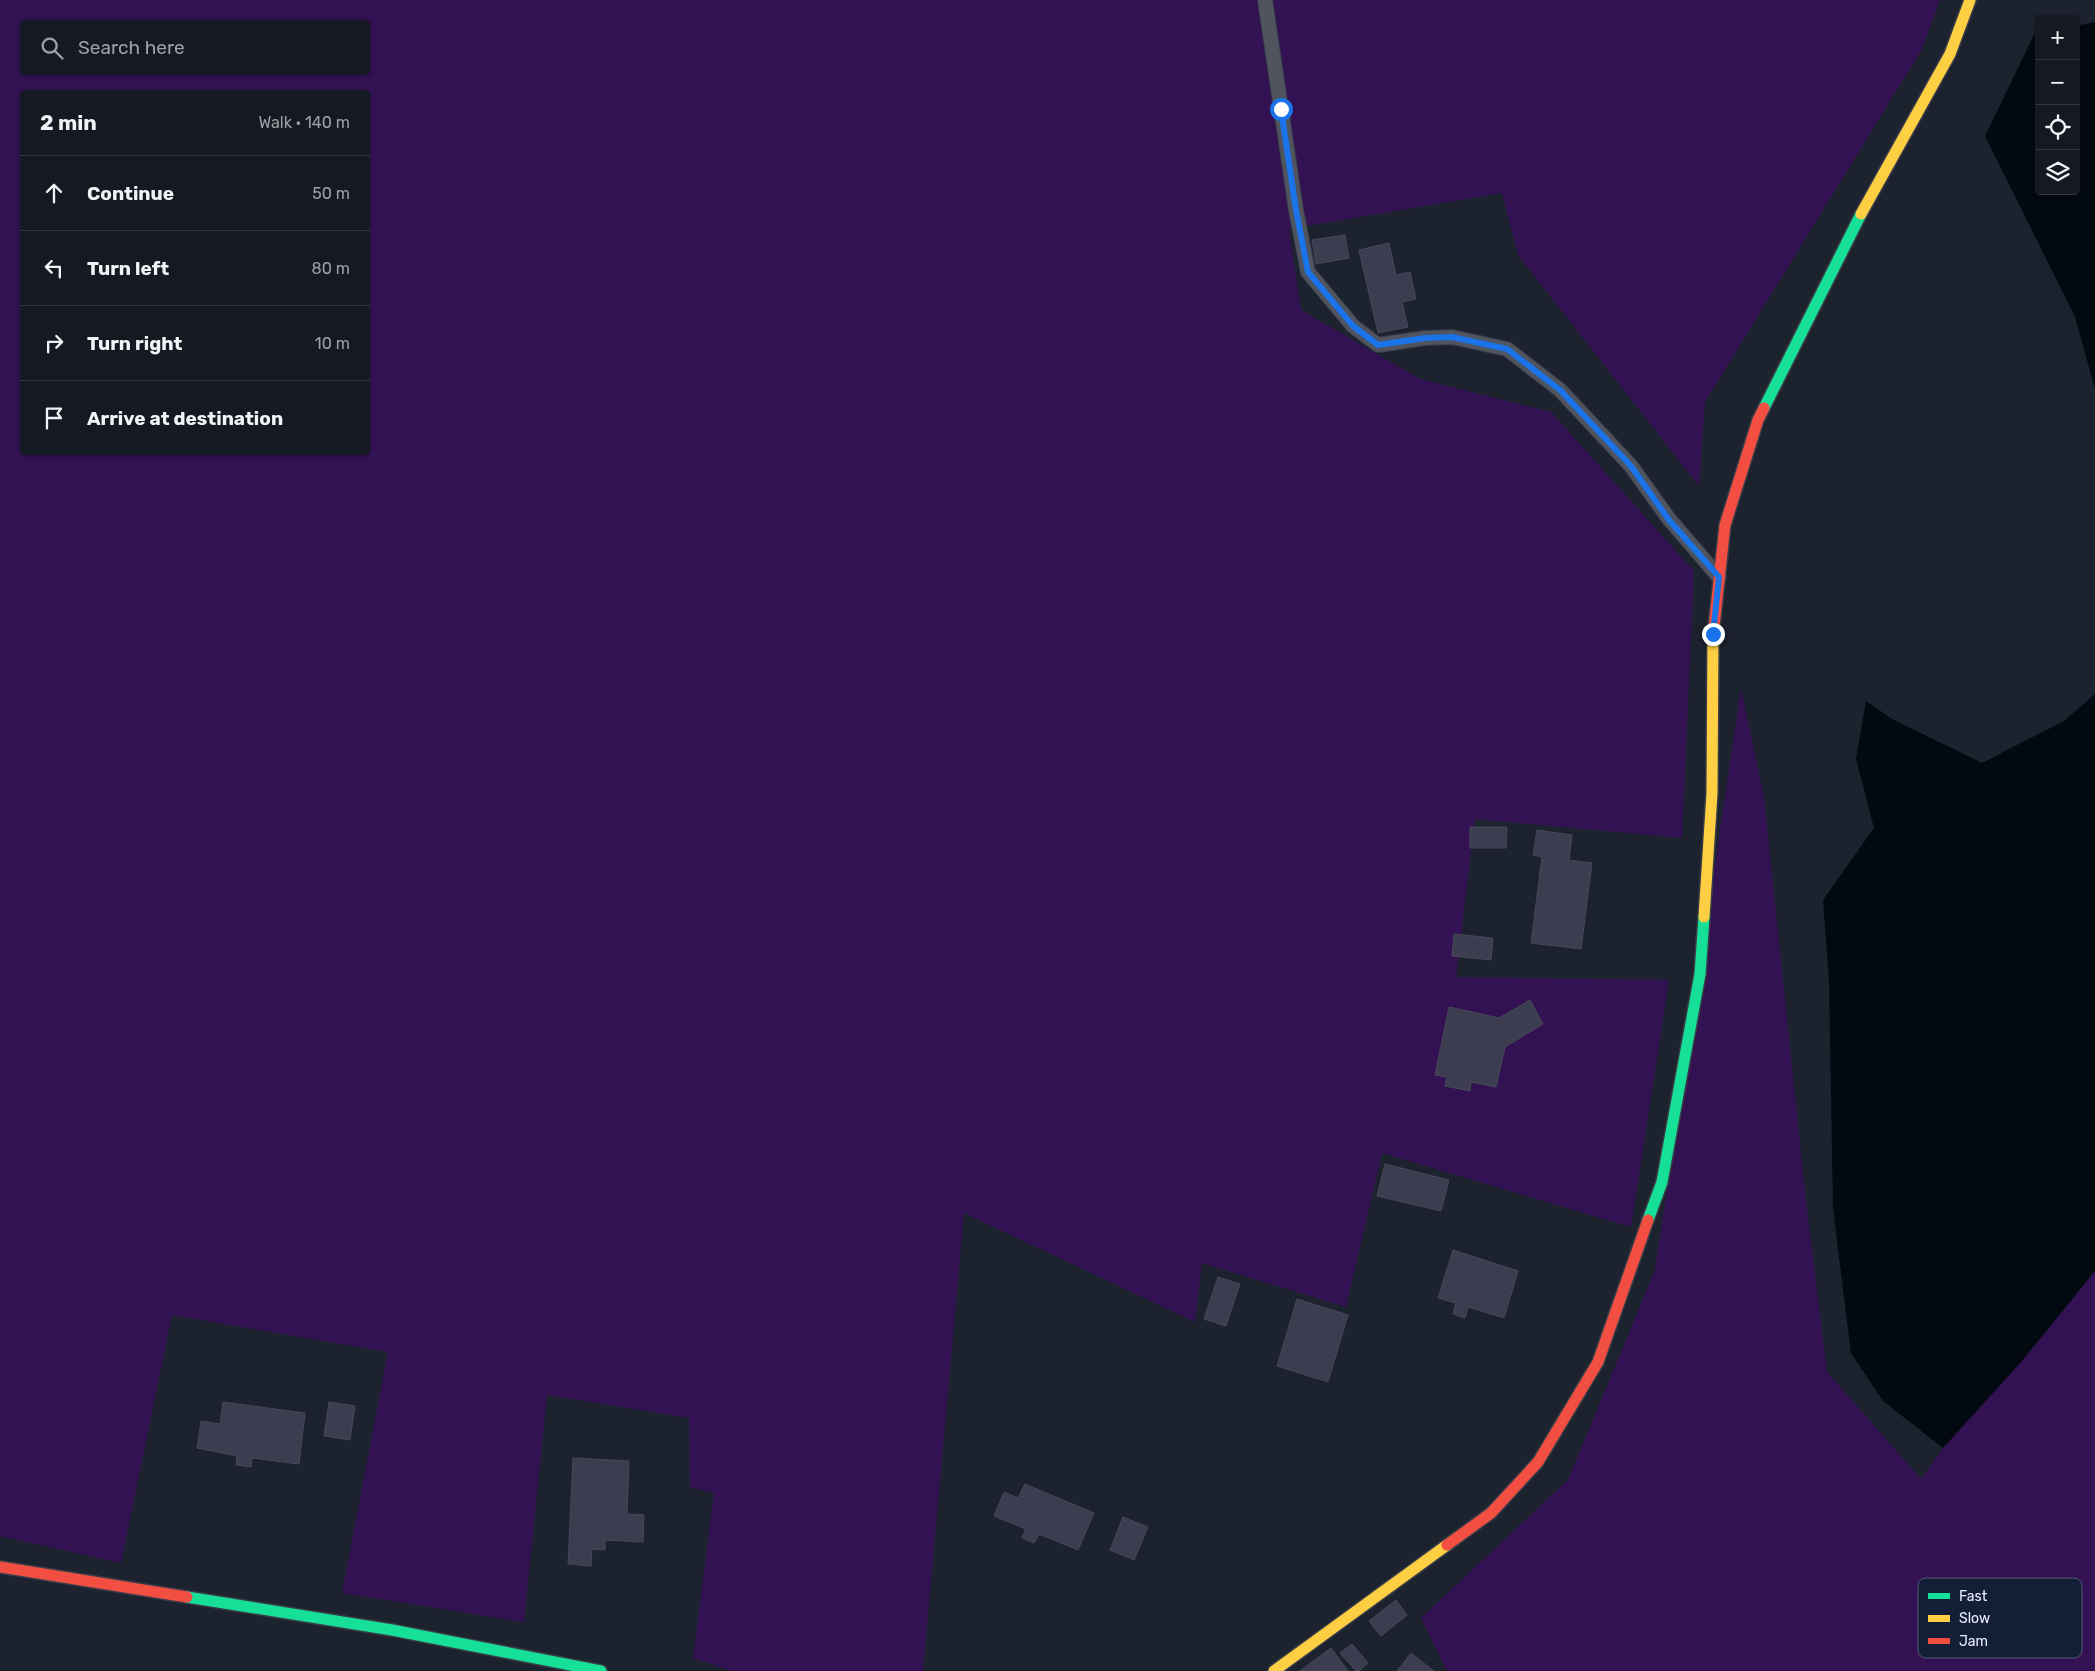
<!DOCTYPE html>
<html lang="en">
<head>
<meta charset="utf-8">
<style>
	:root { --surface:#151a22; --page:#22272f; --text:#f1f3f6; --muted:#9da1a5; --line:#343840 }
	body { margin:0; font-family:Rubik,sans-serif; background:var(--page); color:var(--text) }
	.controls { position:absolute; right:15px; top:15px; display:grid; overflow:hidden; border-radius:5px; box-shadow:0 1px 4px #0004 }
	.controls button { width:45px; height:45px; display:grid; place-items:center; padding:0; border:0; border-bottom:1px solid var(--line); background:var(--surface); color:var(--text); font:25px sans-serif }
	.stop { position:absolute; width:15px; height:15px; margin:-11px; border:4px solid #1a73e8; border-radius:50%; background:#fff }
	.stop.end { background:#1a73e8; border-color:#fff; box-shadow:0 1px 5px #0008 }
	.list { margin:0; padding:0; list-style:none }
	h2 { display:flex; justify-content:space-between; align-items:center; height:65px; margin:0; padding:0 20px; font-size:21px }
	h2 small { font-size:16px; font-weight:400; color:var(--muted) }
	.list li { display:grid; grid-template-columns:32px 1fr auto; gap:15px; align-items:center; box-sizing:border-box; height:75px; padding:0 20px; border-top:1px solid var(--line) }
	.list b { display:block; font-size:19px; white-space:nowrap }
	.list em { font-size:16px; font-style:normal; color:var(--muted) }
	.icon { flex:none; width:28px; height:28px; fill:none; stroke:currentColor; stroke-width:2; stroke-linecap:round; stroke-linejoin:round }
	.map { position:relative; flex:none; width:2095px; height:1671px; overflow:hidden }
	.search { position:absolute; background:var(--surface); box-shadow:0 1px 4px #0004; left:20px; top:20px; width:350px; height:55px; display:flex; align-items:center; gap:12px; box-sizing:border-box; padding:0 18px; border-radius:5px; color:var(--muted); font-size:19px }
	.panel { position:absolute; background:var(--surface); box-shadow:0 1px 4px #0004; left:20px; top:90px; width:350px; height:365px; border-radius:5px }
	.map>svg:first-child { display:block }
	.green { fill:#321253; fill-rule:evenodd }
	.water { fill:#030910 }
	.building { fill:#3c3d51; stroke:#474a55 }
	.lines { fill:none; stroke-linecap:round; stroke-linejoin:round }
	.lane-casing { stroke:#383d48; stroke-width:16 }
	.fast-casing { stroke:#383d48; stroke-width:14 }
	.slow-casing { stroke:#383d48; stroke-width:14 }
	.jam-casing { stroke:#383d48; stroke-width:14 }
	.lane { stroke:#50545e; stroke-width:14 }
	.fast { stroke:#16e098; stroke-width:11 }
	.slow { stroke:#ffcf43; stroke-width:11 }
	.jam { stroke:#f24e42; stroke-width:11 }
	.route { stroke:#1a73e8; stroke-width:6 }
	.key { fill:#141e36; stroke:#535c72; stroke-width:1 }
	.key-label { font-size:14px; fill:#e6eeff }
</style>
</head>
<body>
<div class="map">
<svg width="2095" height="1671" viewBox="0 0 2095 1671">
	<rect width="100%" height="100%" fill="#1c222e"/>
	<path class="green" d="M0,0H1940L1922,49L1705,402L1699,486L1518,255L1502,193L1289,229L1301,310L1420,379L1551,412L1694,571L1682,838L1475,819L1456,977L1669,980L1631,1227L1382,1153L1346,1307L1202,1263L1195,1322L964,1213L923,1671H732L693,1658L714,1493L690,1487L689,1418L547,1395L524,1622L342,1593L388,1352L172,1315L121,1563L0,1536ZM22,22H368V72H22ZM22,92H368V452H22Z
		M1741,688L1764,797L1805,1192L1827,1372L1921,1479L1943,1448L2021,1362L2095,1271V1671H1447L1421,1618L1568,1480L1655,1270Z"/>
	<path class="water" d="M2095,22V389L2075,317L1985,136L2034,35L2039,34V191H2076V26Z
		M2095,694V1271L2021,1362L1943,1448L1883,1401L1851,1353L1833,1208L1829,980L1823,900L1874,828L1856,759L1866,701L1892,719L1982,763L2064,721Z"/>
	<path class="building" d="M1345,235L1349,258L1316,264L1312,240Z
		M1389,243L1396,275L1410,272L1416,299L1402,302L1408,327L1378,333L1359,250Z
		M1470,827H1507L1506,848H1470Z
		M1537,830L1572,835L1569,860L1592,863L1581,949L1531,943L1542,857L1533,855Z
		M1454,934L1493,938L1491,960L1452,956Z
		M1530,1000L1543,1024L1505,1047L1496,1087L1471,1082L1470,1091L1445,1086L1447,1077L1435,1075L1449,1007L1499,1018Z
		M1385,1164L1449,1180L1441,1211L1377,1196Z
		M1453,1250L1518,1271L1504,1318L1468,1307L1465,1318L1453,1314L1456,1303L1438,1298Z
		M1218,1277L1240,1284L1226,1326L1204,1319Z
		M1297,1299L1348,1315L1328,1382L1277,1366Z
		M223,1402L305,1413L299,1464L252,1458L251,1467L236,1465L237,1456L197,1448L201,1421L220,1424Z
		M329,1402L355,1406L350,1440L324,1436Z
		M573,1458L629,1461L627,1514L644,1515L643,1542L605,1540V1550L592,1549L591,1566L568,1564Z
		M1025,1484L1094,1513L1078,1550L1039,1534L1034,1543L1022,1538L1026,1529L994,1516L1004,1492L1018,1498Z
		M1123,1517L1148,1527L1134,1560L1110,1550Z
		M1396,1600L1407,1615L1381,1636L1369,1621Z
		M1352,1644L1368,1663L1359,1671H1356L1340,1653Z
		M1331,1648L1348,1671H1300Z
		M1411,1653L1434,1671H1397Z"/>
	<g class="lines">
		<g class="lane-casing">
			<path id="lane" d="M1265,0L1296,210L1308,272L1353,326L1378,345L1425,338L1452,337L1507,349L1560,390L1631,466L1669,519L1719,577"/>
		</g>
		<g class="fast-casing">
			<path id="fast" d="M1764,408L1861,214
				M1648,1220L1662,1182L1700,974L1704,917
				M187,1597L392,1630L601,1671"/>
		</g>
		<g class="slow-casing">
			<path id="slow" d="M1861,214L1950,54L1970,0
				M1704,917L1712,793L1713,636
				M1274,1671L1447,1545"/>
		</g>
		<g class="jam-casing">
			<path id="jam" d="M1713,636L1725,525L1758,420L1764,408
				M1447,1545L1491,1513L1538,1462L1598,1362L1648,1220
				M0,1567L187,1597"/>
		</g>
		<use href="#lane" class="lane"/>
		<use href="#fast" class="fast"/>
		<use href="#slow" class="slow"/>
		<use href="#jam" class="jam"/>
	</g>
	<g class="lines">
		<path class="route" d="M1281,109L1296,210L1308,272L1353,326L1378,345L1425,338L1452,337L1507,349L1560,390L1631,466L1669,520L1719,577L1713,634"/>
	</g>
	<rect x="1918" y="1578" width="164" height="80" rx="8" class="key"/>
	<rect x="1928" y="1593" width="22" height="6" fill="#16e098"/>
	<rect x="1928" y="1615" width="22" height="7" fill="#ffcf43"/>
	<rect x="1928" y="1638" width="22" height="6" fill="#f24e42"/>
	<g class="key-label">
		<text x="1959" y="1601">Fast</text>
		<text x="1959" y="1623">Slow</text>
		<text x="1959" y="1646">Jam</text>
	</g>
</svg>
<div class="controls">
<button>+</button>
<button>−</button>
<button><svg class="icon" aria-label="locate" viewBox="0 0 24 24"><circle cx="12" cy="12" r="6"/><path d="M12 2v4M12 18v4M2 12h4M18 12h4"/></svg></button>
<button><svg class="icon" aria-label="layers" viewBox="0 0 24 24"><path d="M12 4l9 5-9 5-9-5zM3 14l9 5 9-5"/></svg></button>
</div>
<div class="stop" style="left:1281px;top:109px"></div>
<div class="stop end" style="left:1713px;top:634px"></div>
<div class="search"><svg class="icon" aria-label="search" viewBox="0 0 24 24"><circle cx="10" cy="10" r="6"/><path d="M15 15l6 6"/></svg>Search here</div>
<section class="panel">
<h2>2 min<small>Walk · 140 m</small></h2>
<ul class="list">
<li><svg class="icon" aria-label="ahead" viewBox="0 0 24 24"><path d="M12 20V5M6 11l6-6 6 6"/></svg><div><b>Continue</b></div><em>50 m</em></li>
<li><svg class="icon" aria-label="left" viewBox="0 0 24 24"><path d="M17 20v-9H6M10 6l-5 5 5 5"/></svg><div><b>Turn left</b></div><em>80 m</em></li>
<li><svg class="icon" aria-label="right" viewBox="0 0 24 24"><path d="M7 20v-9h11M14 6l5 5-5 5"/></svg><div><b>Turn right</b></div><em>10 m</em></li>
<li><svg class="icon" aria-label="arrive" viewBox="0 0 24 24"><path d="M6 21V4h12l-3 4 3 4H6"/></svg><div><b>Arrive at destination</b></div></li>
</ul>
</section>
</div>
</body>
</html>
